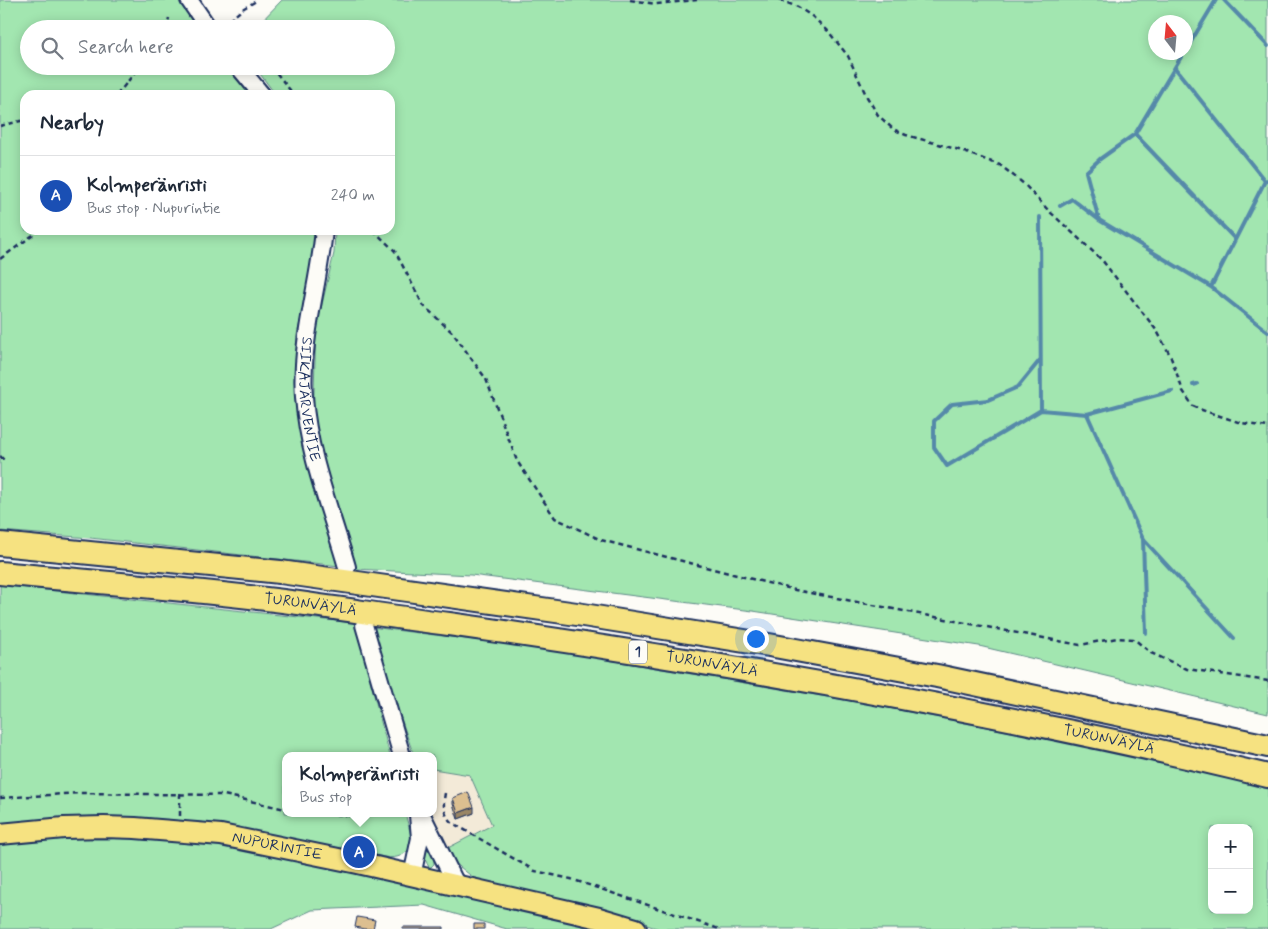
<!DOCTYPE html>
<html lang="en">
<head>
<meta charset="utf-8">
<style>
	:root { --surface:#fff; --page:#f2f2f3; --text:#1f2937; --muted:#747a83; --line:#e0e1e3; --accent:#111827 }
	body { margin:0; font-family:Mynerve,sans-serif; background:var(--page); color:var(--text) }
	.controls { position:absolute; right:15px; bottom:15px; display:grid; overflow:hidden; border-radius:10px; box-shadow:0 2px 12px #0003 }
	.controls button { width:45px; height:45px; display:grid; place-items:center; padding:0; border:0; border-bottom:1px solid var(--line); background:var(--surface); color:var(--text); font:25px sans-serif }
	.compass { position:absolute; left:1148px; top:15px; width:45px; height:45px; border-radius:50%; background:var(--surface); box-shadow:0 2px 12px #0003; rotate:344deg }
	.you { position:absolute; left:755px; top:638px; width:18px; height:18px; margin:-12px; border:4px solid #fff; border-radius:50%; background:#1a73e8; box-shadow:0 0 0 8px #1a73e833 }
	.badge { display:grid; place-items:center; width:32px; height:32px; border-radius:50%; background:var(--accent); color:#fff; font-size:16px; font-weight:700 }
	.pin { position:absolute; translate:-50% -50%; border:2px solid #fff; box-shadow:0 1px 5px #0006 }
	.popup { position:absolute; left:282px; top:752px; width:155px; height:65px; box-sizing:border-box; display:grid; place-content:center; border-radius:10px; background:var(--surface); filter:drop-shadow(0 1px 4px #0005); font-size:16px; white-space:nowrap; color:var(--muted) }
	.popup b { font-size:19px; color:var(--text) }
	.popup::after { content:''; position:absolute; left:50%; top:100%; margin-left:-10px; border:10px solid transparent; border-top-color:var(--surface) }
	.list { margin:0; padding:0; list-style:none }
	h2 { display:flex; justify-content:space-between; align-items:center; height:65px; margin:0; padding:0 20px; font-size:21px }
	h2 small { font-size:16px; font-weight:400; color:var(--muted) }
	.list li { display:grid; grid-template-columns:32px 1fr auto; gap:15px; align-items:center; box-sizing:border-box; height:80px; padding:0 20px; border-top:1px solid var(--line) }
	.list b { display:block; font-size:19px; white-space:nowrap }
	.list p { margin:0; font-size:16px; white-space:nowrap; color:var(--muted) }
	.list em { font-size:16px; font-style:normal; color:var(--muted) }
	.icon { flex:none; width:28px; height:28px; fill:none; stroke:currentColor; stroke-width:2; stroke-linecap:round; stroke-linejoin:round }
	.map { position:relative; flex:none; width:1268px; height:929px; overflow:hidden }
	.search { position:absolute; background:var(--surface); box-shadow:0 2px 12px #0003; left:20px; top:20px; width:375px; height:55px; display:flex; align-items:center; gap:12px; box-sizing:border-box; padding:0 18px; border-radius:28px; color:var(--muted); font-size:19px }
	.panel { position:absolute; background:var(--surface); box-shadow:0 2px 12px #0003; left:20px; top:90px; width:375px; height:145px; border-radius:15px }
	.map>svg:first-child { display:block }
	.built { fill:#f3ead8 }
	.green { fill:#a2e6b0; stroke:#5e8a87; fill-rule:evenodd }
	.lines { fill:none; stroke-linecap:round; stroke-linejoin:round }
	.stream { stroke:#5589a9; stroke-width:4 }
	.minor-casing { stroke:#1b2f5e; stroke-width:20 }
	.major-casing { stroke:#1b2f5e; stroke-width:24 }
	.highway-casing { stroke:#1b2f5e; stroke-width:26 }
	.path { stroke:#1b2f5e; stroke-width:2.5; stroke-dasharray:5 4; stroke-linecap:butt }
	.minor { stroke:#fdfcf7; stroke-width:16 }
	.major { stroke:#f6e281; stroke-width:20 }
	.highway { stroke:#f6e281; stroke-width:22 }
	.wall { fill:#bda47c; stroke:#1b2f5e }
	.shaded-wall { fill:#9a8665; stroke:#1b2f5e }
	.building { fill:#dcbf90; stroke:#1b2f5e }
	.labels { text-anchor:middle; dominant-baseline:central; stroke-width:4; stroke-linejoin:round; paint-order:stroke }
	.shield { fill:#fdfcf7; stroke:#5f6c8c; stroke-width:1 }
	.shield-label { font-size:14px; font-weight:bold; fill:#1b2f5e }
	.street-label { font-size:15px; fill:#1b2f5e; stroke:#fdfcf7 }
</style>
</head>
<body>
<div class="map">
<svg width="1268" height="929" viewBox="0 0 1268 929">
	<rect width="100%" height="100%" fill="#fdfcf7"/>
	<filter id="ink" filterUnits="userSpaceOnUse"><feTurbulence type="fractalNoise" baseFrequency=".02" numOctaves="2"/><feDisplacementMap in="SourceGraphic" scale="10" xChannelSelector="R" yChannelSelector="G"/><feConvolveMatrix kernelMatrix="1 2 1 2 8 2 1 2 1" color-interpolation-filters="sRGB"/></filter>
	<g filter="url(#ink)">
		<path class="built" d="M433,769L470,775L492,825L444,850L429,813H433Z"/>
		<path class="green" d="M0,0H179L200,29H29V66H230L253,95H25V230H316L313,263L297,335L294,381L305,454L340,566L90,538L0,531Z
			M282,0H1268V714L979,646L753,611L471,575L356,569L330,490L313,421L316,330L334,253L335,230H390V95H276L254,66H386V29H254ZM1156,22H1186V52H1156Z
			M0,585L355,623L390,756H285V813H405L413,843C398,870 376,852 353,849C343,848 331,850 321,850L120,818L43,819L0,825Z
			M371,627L538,648L863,703L1109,751L1268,788V929H660L591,909L475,879L455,863L444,850L492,825L470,775L433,769V756H414L376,646ZM1212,828H1249V910H1212Z
			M58,835L95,839H110L135,835L198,841L302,861L604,929H507L424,905L312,910L271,929H0V842Z
			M425,838C431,846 434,854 434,864L431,867H429C423,858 424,849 425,838Z"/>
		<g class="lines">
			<path class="stream" d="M1224,0L1268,46
				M1186,50L1216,0
				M1184,52L1135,134L1100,159L1086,172L1099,220L1211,287L1265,181L1268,180
				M1175,68L1265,181
				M1135,134L1235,239
				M1060,206L1072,199L1099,220
				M1040,217L1041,410L947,466L934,447V421L952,404L988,400L1018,387L1040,360
				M1211,287L1268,332
				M1193,385L1197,384
				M1041,410L1087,414L1172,391
				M1087,414L1143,539L1146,633
				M1143,539L1234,638"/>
			<g class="minor-casing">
				<g id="minor">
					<path d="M189,0L209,29"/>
					<path d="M238,66L262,95"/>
					<path id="s1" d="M324,230C319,285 300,341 304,397C308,454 331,511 347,567"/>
					<path d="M364,625L402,756"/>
					<path d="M421,813L457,886"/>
					<path d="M412,876L420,838L418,815"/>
				</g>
			</g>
			<g class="major-casing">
				<g id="major">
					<path id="s2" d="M0,834L64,828L104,827L135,828L221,835L358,863L599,918L636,929"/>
				</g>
			</g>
			<g class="highway-casing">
				<g id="highway">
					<path d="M0,544L280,572L577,614L769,645L937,676L1268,746"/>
					<path id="s3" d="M0,573C94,582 189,589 283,601C338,608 394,617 449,624C724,663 998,711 1268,776"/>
				</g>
			</g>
			<path class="path" d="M630,0L656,4L697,0
				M779,0L798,7L813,17L828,31L848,56L867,97L878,115L893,129L906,135L956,149L1000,165L1024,184L1049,211L1102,260L1157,331L1170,355L1183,391L1193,406L1202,410L1241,423L1268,427
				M231,18L240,29
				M222,26L244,8L258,0
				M166,29L169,18
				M271,66L294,95
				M117,95L140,66
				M0,126L25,120
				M373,230L395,251L423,305L453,333L486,379L517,461L555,518L601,540L795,590L1080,645L1117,638L1134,639L1151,653L1187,669L1268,681
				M0,259L40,230
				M0,456L5,461
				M180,793V817
				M445,793C443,804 443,813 451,822L535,871L571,879L719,929
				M0,798L80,793L224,795L285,809
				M318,813L357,816L377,813"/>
			<use href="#minor" class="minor"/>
			<use href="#major" class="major"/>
			<use href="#highway" class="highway"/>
		</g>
		<path class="wall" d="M453,798L474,813L458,819L453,804Z"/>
		<path class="shaded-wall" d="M474,807V813L458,819V813Z"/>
		<path class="building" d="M468,792L474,807L458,813L453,798Z
			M357,917L375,920L373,929H364L355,927Z
			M474,924H484V929H474Z
			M403,927H444V929H403Z"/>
	</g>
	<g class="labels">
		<rect class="shield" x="629" y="640.5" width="18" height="23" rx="4"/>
		<g class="shield-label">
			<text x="638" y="652">1</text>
		</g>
		<g class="street-label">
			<text stroke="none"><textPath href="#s1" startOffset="171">SIIKAJÄRVENTIE</textPath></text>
			<text stroke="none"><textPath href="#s3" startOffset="312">TURUNVÄYLÄ</textPath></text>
			<text stroke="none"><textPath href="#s3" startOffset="718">TURUNVÄYLÄ</textPath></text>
			<text stroke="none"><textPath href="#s3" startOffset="1122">TURUNVÄYLÄ</textPath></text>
			<text stroke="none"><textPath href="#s2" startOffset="279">NUPURINTIE</textPath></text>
		</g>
	</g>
</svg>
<div class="controls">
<button>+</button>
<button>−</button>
</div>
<svg class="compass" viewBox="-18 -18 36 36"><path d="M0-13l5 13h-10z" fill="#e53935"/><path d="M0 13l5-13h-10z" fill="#747a83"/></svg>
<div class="you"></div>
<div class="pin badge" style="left:359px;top:852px;background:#1a4fb4">A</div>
<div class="popup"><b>Kolmperänristi</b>Bus stop</div>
<div class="search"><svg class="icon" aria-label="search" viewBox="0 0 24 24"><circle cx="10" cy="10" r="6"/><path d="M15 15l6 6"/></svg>Search here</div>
<section class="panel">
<h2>Nearby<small></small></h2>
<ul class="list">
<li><span class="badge" style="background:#1a4fb4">A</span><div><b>Kolmperänristi</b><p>Bus stop · Nupurintie</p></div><em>240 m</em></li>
</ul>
</section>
</div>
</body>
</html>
